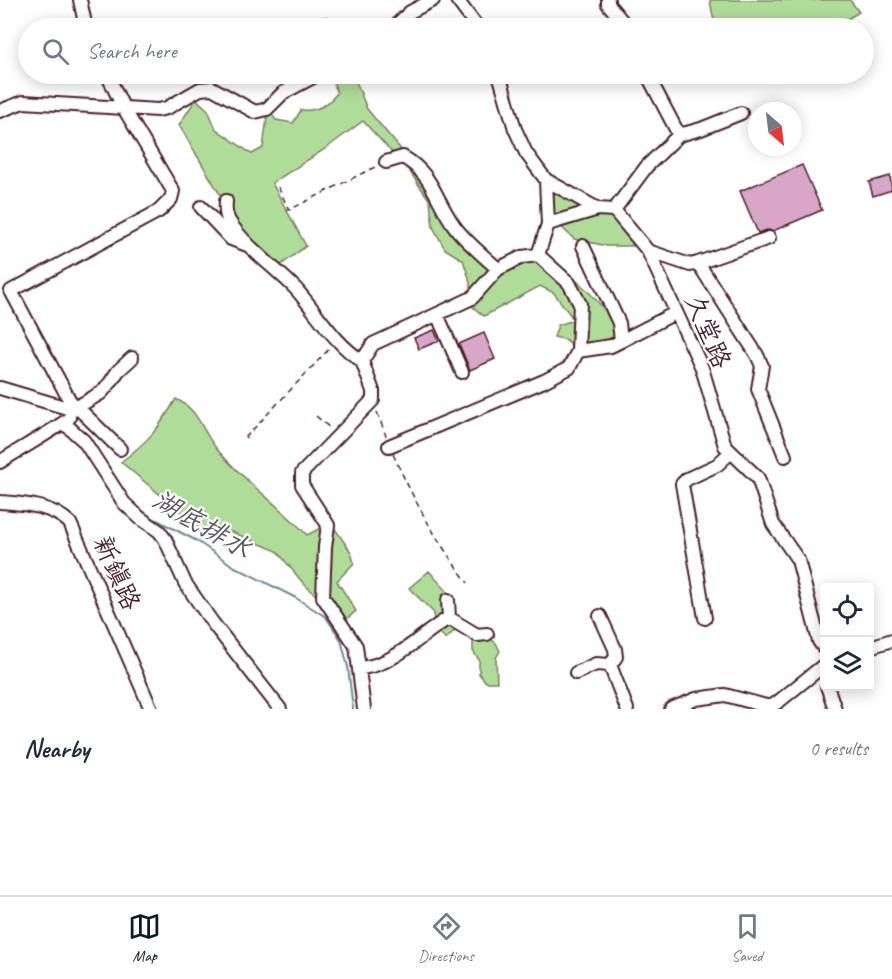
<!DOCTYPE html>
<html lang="en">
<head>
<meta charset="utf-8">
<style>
	:root { --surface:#fff; --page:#f6f6f7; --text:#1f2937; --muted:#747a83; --line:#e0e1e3; --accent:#111827 }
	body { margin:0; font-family:Caveat,"LXGW WenKai TC",sans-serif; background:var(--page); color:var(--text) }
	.controls { position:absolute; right:18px; bottom:18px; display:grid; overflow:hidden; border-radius:6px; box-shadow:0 3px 15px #0003 }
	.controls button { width:54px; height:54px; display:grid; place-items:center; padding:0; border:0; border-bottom:2px solid var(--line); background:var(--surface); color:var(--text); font:30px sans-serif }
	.compass { position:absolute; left:748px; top:102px; width:54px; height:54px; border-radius:50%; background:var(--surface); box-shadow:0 3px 15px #0003; rotate:152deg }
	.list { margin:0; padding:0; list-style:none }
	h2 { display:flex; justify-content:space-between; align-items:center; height:78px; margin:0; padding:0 24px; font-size:26px }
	h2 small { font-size:20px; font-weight:400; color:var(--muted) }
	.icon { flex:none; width:33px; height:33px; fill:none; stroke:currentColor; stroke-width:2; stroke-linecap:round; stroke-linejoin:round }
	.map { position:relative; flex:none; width:892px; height:709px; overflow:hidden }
	.search { position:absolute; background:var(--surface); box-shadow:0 3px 15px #0003; left:18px; right:18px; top:18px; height:66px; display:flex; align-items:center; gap:15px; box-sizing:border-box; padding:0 21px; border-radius:33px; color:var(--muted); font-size:22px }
	.sheet { height:186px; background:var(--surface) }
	nav { display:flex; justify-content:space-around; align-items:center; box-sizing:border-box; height:84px; border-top:2px solid var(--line); background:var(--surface); font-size:16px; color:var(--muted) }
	nav a { display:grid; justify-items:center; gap:3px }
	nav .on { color:var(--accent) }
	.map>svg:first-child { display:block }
	.green { fill:#b0dc9a; stroke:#7d7e62; stroke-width:1.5 }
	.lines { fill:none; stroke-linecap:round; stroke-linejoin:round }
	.stream { stroke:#6b8b92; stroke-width:2 }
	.building { fill:#d8a7c7; stroke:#4a1f2b; stroke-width:1.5 }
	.minor-casing { stroke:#4a1f2b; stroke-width:16 }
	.path { stroke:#4a1f2b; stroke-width:1.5; stroke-dasharray:6 4.5; stroke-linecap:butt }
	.minor { stroke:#fff; stroke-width:12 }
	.labels { text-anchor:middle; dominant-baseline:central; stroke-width:4.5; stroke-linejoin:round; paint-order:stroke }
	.street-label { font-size:26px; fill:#4a1f2b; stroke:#fff }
	.water-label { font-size:27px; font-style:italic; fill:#5a555f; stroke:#fff }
</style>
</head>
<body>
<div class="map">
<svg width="892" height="709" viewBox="0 0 892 709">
	<rect width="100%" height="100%" fill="#fff"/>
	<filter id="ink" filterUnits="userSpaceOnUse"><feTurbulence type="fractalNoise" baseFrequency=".0167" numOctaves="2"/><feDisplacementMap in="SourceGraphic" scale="12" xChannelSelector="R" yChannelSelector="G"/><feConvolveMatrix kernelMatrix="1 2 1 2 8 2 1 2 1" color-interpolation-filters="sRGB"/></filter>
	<g filter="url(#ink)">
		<path class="green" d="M710,0H850L859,12L844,21L820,23L797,28H718L713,17Z
			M331,74H350L355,79L367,109L409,159L462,229C475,238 481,251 493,262L520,253L536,250L559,265L588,291L626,333L578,357H569L571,346L567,340L554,337L558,325L574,320L554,293L540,286L484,316L473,307L469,278L463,260L445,249L433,227L430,201L410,172L363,121L325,149L272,183L306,246L277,268L252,249L179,125L196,99L208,110L216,129L252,154L263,148L268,110L276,120L293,123L301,110C317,112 328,105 337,93Z
			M546,184L614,210L637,242L632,244L633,246H607L574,239L556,222L544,193Z
			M176,399C200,411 200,428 216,448C243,481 278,504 307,535L331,523L351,552L354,563L337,581L356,611L337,627L321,600L303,583L277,551L232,532L201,529L121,462C149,440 158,430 176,399Z
			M429,571L455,600L447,613L458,627L446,639L433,626L434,613L409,588Z
			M487,636L496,643L500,651L496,658L497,682H486L479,674V660L473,651V637Z"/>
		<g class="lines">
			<path class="stream" d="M72,420L88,438
				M93,445L107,465
				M136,506L151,517L197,541L233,566L296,598L326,617L341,640L348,667L353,709"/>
		</g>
		<path class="building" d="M802,165L822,210L773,231L767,230L758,233L740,191Z
			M890,176L892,190L873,196L869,182Z
			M434,330L439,341L419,349L414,338Z
			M484,333L495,359L470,370L459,344Z"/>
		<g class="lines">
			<g class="minor-casing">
				<path id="minor" d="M80,0L86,28
					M457,0L478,28
					M608,0V4L628,28
					M326,24L328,28
					M393,28L410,12L433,0
					M499,74L515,129L526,153L546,180L598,209L614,210L648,251L702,368L725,446L758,478L773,524L798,560L819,641L824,648
					M0,111L23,102L158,110L167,108L200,89L212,88L255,112L267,109L283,93L319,74
					M679,135L701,129L741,113
					M386,162L403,157C434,175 435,200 455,227C466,242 484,256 498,269
					M226,201C225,212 226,218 233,227C250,251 276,268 296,289C318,314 334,343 362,361
					M201,207L231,239L247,245
					M614,210L647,166L679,135L647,74
					M548,224L598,209
					M769,238L698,263L757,355L762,366L758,389L785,456
					M648,251L690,265L698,263
					M538,255L569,283L580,304L578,351
					M437,314L462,372
					M621,341L675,313
					M0,388L74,410
					M74,410L77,407L70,401L11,291L159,211L171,199L173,191L123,107L107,74
					M65,424L84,441L124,503L140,518L159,531L165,539L185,583L212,622L280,709
					M389,446L544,381L569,368L578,351L611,346L621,341L619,323L583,246
					M120,449L77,407L101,393L110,383L118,371L132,358
					M0,462C11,454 65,424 69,418
					M0,502C25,504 51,505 70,523L151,709
					M448,600L449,618
					M600,616L615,649L616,657L610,665L627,709
					M705,618L682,484L687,479L717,465L731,452
					M870,647L892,640
					M359,668C395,666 419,635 449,618L477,635L487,634
					M576,673L596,664L610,665
					M827,686L835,709
					M364,709L356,646L323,597L325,547L328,525L302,485V473L373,400V391L362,361L373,344L472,298L498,269L522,257L538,255L548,224L546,180
					M671,709L696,699L725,695L770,707
					M770,709V707L778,702L824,665"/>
			</g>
			<path class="path" d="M278,187L289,210L377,166
				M377,412L386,436
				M316,416L331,429
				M245,438L330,348
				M393,454C414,501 437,542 468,583"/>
			<use href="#minor" class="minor"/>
		</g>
	</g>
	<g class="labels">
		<g class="street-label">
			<text transform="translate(708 331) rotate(67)">久堂路</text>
			<text transform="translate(117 573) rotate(66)">新鎮路</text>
		</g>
		<g class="water-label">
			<text transform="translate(202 524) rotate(30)">湖底排水</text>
		</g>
	</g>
</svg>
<div class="controls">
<button><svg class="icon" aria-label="locate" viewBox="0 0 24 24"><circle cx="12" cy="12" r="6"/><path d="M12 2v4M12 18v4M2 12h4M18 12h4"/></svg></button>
<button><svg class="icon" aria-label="layers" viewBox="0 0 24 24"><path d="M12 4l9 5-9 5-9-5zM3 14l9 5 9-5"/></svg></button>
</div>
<svg class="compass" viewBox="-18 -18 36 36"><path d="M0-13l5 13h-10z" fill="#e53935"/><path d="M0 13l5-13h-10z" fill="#747a83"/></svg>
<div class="search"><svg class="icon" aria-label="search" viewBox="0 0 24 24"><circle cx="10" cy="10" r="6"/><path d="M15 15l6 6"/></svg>Search here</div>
</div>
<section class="sheet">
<h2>Nearby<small>0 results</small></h2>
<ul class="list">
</ul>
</section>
<nav>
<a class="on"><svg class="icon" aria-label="map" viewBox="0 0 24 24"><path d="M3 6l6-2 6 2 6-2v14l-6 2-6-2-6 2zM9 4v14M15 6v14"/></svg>Map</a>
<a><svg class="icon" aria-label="directions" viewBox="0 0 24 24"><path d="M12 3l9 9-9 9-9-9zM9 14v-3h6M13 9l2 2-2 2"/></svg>Directions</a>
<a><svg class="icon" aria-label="saved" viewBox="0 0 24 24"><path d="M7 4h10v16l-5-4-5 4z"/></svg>Saved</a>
</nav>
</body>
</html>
